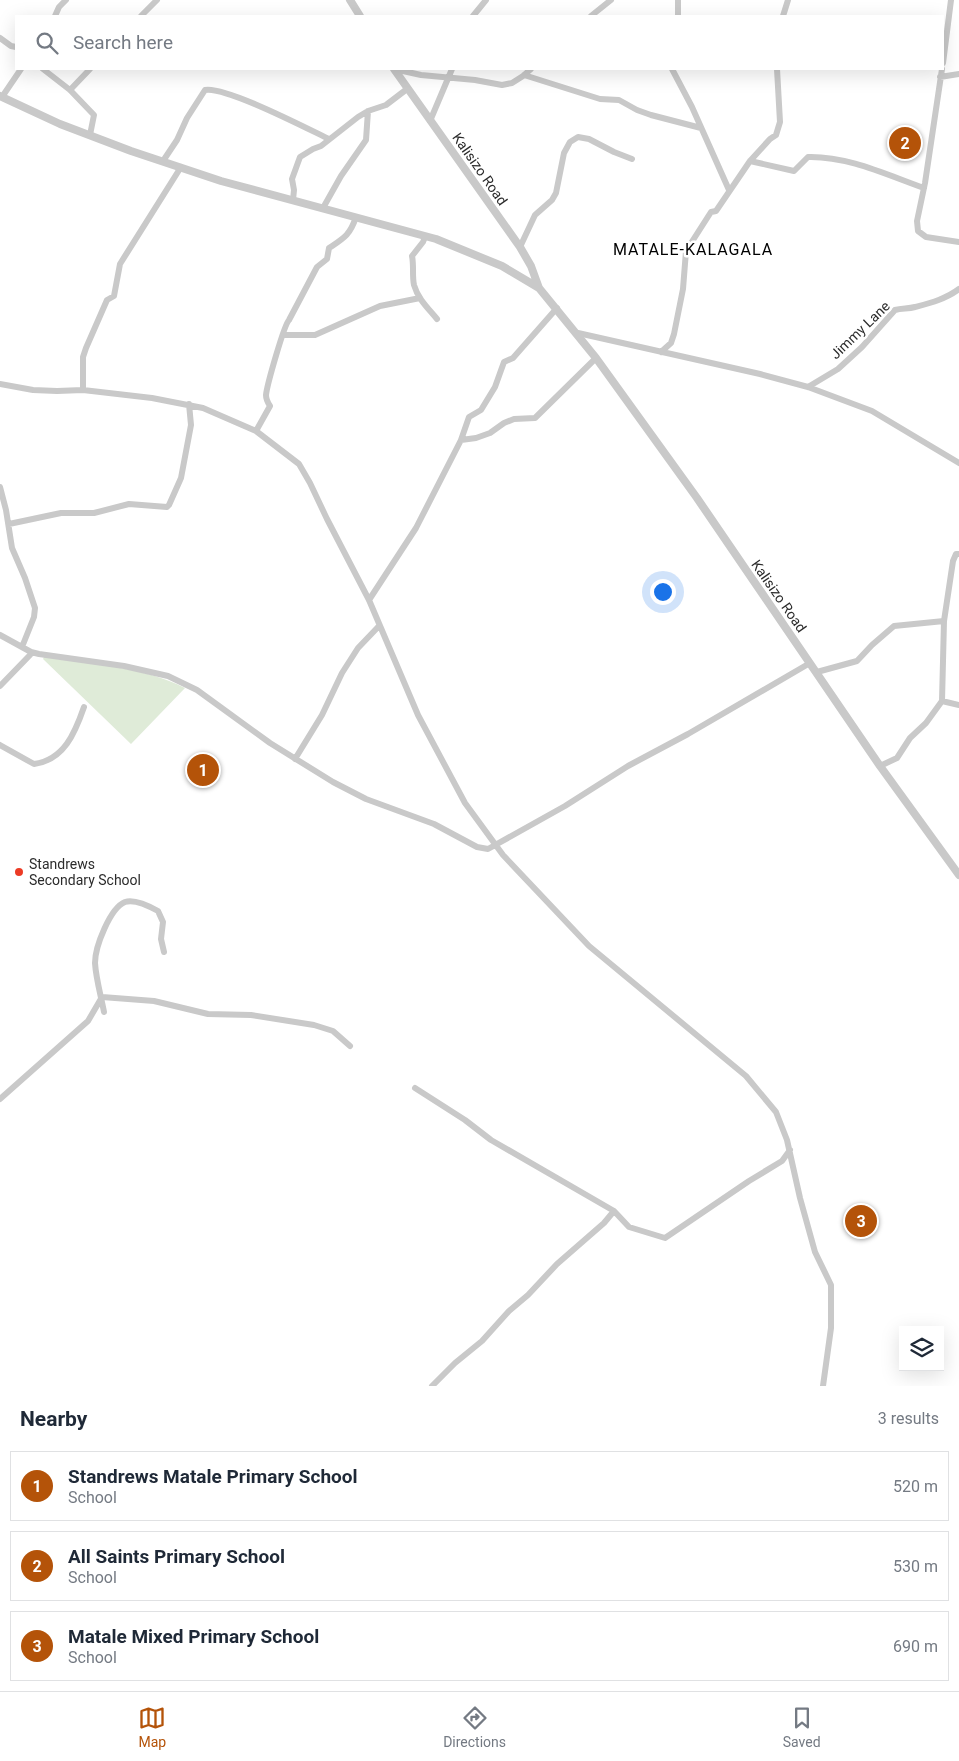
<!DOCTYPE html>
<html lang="en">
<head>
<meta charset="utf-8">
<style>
	:root { --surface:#fff; --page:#f6f6f7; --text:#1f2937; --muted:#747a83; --line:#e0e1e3; --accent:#b45309 }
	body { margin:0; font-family:Roboto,sans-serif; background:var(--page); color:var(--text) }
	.controls { position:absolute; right:15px; bottom:15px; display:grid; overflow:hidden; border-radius:0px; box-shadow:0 5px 20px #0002 }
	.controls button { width:45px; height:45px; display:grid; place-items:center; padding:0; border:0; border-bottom:1px solid var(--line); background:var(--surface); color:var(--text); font:25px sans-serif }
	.you { position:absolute; left:662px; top:591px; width:18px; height:18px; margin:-12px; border:4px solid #fff; border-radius:50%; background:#1a73e8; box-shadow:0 0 0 8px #1a73e833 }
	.badge { display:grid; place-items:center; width:32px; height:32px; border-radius:50%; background:var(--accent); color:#fff; font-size:16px; font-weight:700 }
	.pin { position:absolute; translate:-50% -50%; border:2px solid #fff; box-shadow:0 1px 5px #0006 }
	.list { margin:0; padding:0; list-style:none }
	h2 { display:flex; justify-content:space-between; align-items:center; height:65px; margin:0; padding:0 20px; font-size:21px }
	h2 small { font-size:16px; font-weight:400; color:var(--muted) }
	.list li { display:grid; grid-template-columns:32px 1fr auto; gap:15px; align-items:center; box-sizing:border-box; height:70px; margin:0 10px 10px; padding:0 10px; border:1px solid var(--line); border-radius:0px }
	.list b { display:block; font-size:19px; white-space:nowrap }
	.list p { margin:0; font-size:16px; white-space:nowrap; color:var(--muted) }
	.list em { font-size:16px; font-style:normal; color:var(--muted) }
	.icon { flex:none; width:28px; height:28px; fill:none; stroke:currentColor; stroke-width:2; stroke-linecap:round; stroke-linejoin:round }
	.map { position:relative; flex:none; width:959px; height:1386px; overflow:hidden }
	.search { position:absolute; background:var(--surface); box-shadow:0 5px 20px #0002; left:15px; right:15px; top:15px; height:55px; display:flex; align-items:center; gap:12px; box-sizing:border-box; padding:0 18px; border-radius:0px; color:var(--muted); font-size:19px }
	.sheet { height:305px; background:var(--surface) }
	nav { display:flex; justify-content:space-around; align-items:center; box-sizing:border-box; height:70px; border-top:1px solid var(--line); background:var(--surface); font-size:14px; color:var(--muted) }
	nav a { display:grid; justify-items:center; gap:2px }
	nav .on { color:var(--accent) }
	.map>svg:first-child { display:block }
	.green { fill:#dfebd8 }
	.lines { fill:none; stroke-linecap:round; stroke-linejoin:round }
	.minor { stroke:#c9c9c9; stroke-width:6 }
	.tertiary { stroke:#c9c9c9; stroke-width:8 }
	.poi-dot { fill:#ec3b25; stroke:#fff; stroke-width:2 }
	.labels { text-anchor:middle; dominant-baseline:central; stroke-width:5; stroke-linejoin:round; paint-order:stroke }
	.street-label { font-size:14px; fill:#2c2c2c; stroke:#fff }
	.poi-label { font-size:14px; fill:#2c2c2c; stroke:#fff; text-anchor:start }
	.quarter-label { font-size:16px; letter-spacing:1px; fill:#000; stroke:#fff }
</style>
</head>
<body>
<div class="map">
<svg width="959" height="1386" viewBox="0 0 959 1386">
	<rect width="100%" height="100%" fill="#fff"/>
	<path class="green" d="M44,657C89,664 145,667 185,688L131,744L43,659Z"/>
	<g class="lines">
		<path class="minor" d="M678,0V16
			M55,16L59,7L66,0
			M141,16L157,0
			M473,16L486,0
			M591,16L611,0
			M783,16L788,0
			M0,38L11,46L16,47
			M943,63L951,0
			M43,69L70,90L94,115L90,135
			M394,69L421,75L475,80L502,85L512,83L523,76L531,69
			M672,69L692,107L729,190
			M942,69L925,183L917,221L918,231L926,237L959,242
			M524,75L600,99L619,100L637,110L651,115L701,128
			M940,77L959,74
			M70,90L90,69
			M2,97L21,69
			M430,121L452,69
			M163,161L177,140L187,118L205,90C225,86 306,128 329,139
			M750,161L794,171L808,157C848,156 887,175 924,188
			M293,200L294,190L292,179L300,157L313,149L321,146L358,117L368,111L386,105L407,89
			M323,208L341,176L366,140L368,111
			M425,237L423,242L412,256C414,265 412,276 414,285C418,299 428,308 437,319
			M520,247L535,215L552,200L556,193L564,153L570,142L578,137L589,139L614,152L632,159
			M578,333L760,374L808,387L872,411L959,463
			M284,335H315L380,306L420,298
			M661,352L671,343L674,334L683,289L686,251L711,212L716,211L750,161L770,139L776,135L780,122L777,69
			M0,384L33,390L57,391L83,390L152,398L203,408L256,431L299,464L310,483L327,519L369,600L418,715L465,803L503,855L589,946L746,1076L776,1112L787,1140L800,1198L815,1252L831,1285V1328L823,1386
			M808,387L838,369L862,347L895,310C902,308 908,309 915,307C930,303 946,299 959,289
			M83,390V357L86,348L107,300L114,296L120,264L181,167
			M256,431L270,406C268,403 266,399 266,395C267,385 284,325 289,320L317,267L327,259L329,248C344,238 350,235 356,217
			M461,440L469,417L481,410L495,387L504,362L513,358L557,308
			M0,487L6,510L12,548L25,578L35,608L34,617L22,647
			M9,524L61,513H94L129,504L167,507L169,505L181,478L191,425L189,404
			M369,600L416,528L461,440L476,438L490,433L504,423L514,419L535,418L596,358
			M944,621L953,561L956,554H959
			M0,635L31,652L39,654L124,666L168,676L197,690L270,743L333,782L366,799L434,824L477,847L488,849L565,806L628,766L688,734L810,663
			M817,672L857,661L872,645L894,626L944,621L942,701
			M0,686L30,655
			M0,745L34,764C64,760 75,733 84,707
			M295,759L322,715L342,673L358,648L379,626
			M880,766L897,758L910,738L926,723L942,701L959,705
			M104,1012C101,996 96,979 95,963C95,947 110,908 125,902C134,899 149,906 158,911L163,922L161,939L164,952
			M415,1088L465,1120L491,1140L614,1211L629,1227L665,1238L749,1181L782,1161L790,1150
			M0,1099L88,1021L102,997L154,1001L208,1014L251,1015L314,1025L333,1031L350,1046
			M432,1386L455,1363L482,1341L509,1311L528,1295L557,1264L604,1223L614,1211"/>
		<path class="tertiary" d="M350,0L360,16
			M394,69L520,247L531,266L539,288
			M0,96L60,124L131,151L221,181L436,239L502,266L539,288L596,358L697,498L880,766L959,875"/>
	</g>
	<circle class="poi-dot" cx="19" cy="872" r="5"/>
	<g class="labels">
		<g class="street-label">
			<text transform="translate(480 169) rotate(55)">Kalisizo Road</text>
			<text transform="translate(860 330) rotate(-44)">Jimmy Lane</text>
			<text transform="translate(779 596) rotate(55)">Kalisizo Road</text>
		</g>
		<g class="poi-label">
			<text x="29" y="864">Standrews<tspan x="29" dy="16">Secondary School</tspan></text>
		</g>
		<g class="quarter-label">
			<text x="693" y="249">MATALE-KALAGALA</text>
		</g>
	</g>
</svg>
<div class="controls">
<button><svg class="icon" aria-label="layers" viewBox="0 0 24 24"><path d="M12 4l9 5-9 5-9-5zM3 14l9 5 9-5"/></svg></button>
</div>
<div class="you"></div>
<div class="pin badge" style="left:203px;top:770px">1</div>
<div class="pin badge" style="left:905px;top:143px">2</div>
<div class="pin badge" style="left:861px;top:1221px">3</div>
<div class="search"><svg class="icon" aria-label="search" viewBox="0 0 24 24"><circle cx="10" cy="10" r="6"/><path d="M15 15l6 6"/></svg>Search here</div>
</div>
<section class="sheet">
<h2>Nearby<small>3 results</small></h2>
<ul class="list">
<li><span class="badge">1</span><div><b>Standrews Matale Primary School</b><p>School</p></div><em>520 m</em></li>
<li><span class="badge">2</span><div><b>All Saints Primary School</b><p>School</p></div><em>530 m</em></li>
<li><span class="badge">3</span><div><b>Matale Mixed Primary School</b><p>School</p></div><em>690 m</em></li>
</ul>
</section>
<nav>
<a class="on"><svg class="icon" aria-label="map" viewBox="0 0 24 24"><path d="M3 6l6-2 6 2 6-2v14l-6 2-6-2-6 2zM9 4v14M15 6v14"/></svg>Map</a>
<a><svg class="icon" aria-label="directions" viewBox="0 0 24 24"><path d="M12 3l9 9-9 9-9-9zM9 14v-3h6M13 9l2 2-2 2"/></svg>Directions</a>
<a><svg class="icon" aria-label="saved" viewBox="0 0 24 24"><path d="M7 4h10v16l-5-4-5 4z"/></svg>Saved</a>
</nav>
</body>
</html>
